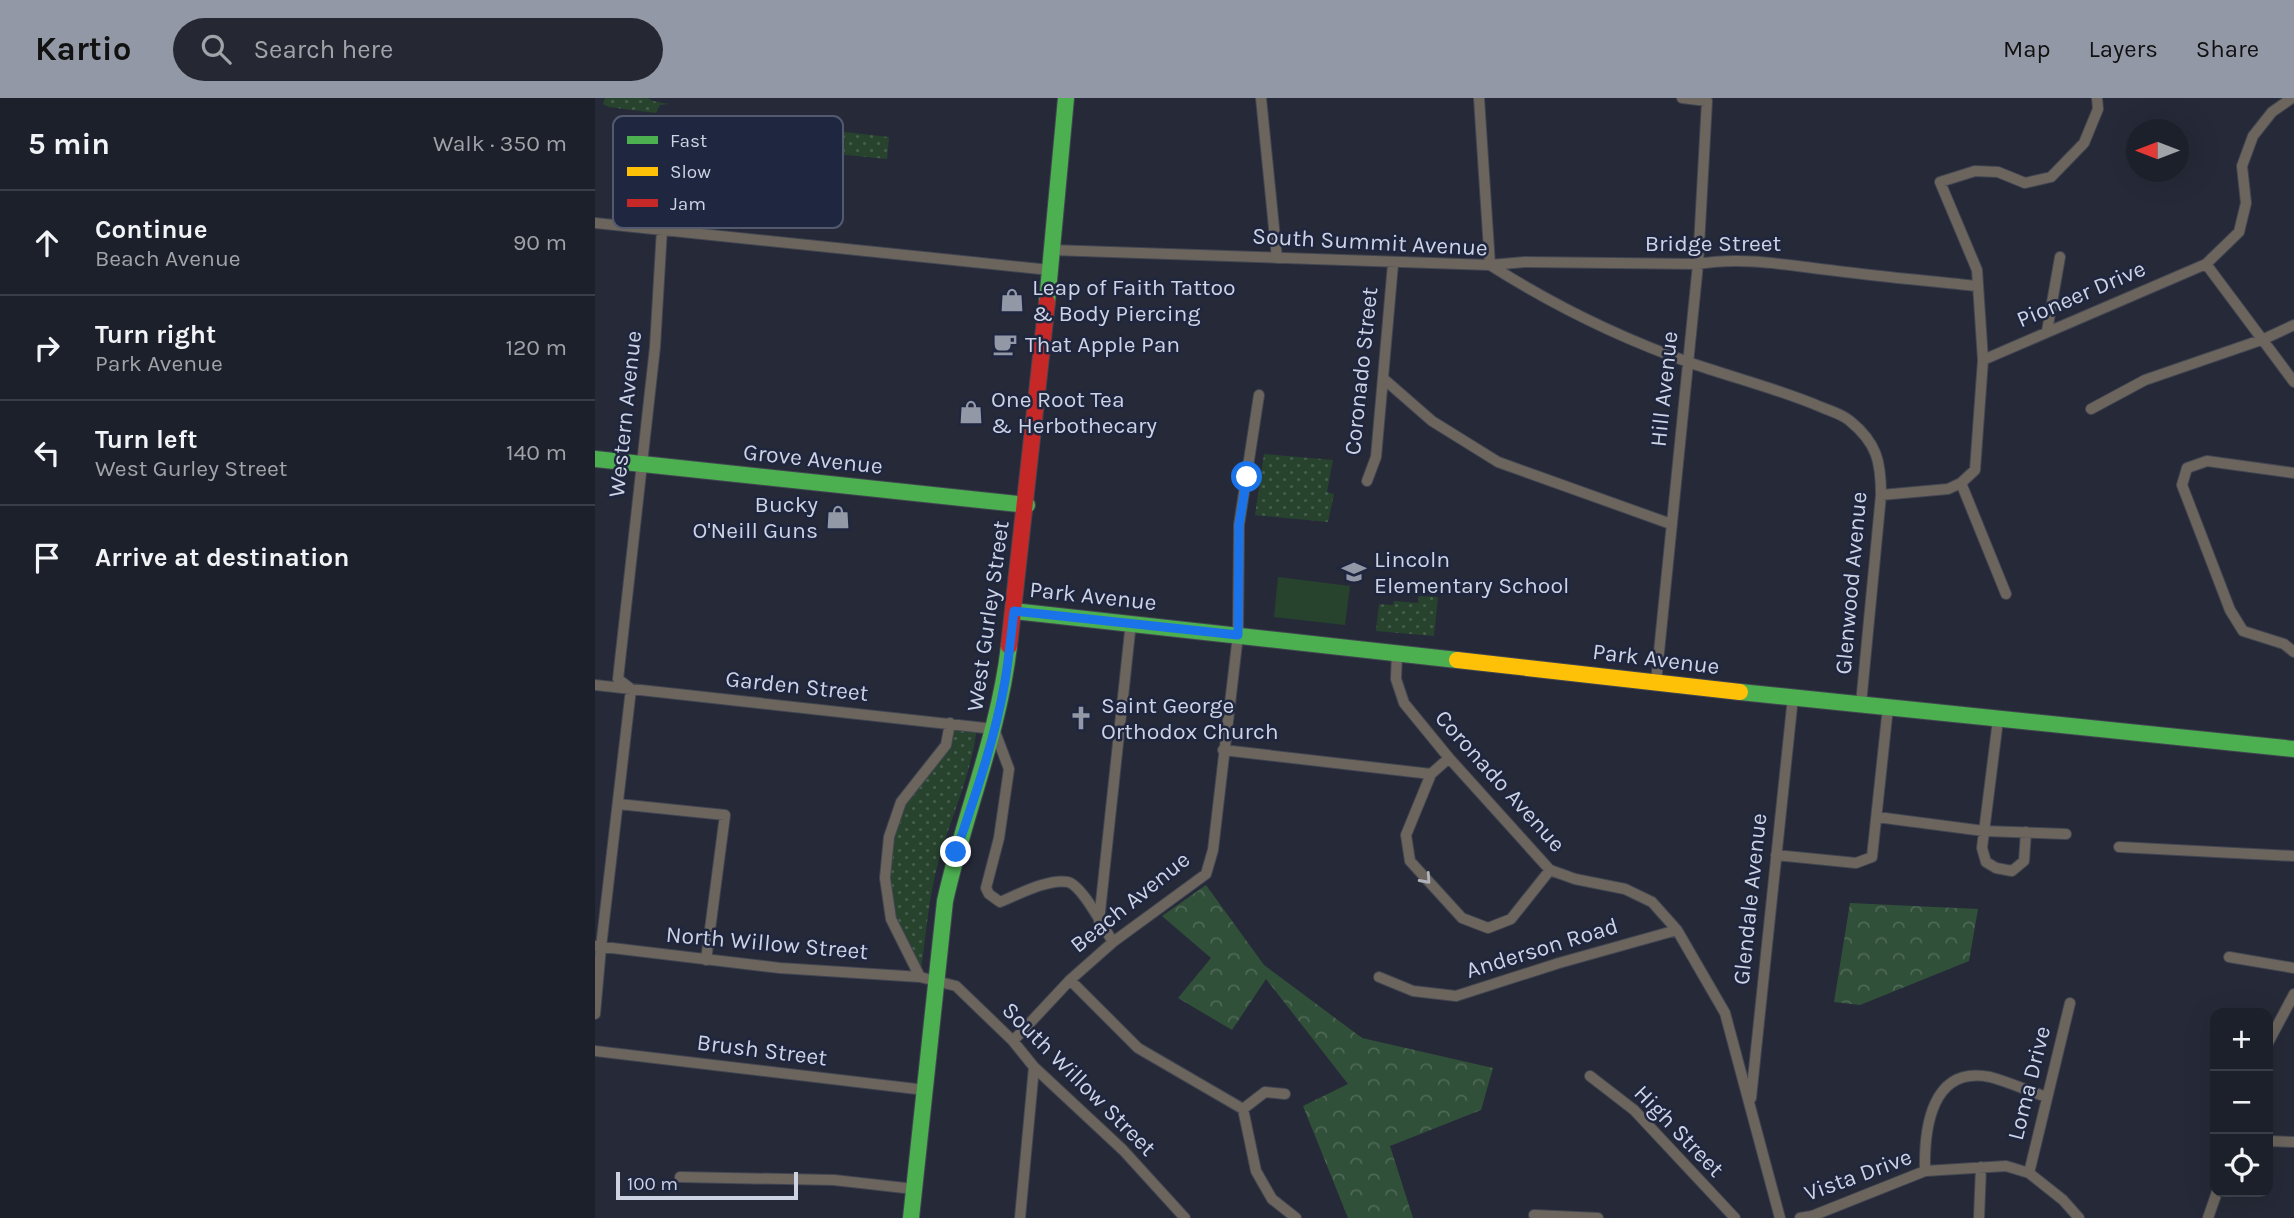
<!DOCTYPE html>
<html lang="en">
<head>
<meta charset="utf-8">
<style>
	:root { --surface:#1c202a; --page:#252832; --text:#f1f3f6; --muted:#a0a3a8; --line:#3a3e47; --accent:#9398a7 }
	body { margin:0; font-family:Karla,sans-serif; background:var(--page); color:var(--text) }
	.controls { position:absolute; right:21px; bottom:21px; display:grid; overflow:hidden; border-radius:14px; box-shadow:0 7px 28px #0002 }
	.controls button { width:63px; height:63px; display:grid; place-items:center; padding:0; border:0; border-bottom:2px solid var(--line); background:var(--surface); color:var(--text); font:35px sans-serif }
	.compass { position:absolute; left:1531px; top:21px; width:63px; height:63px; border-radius:50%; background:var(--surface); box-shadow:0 7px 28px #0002; rotate:270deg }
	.scale { position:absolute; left:21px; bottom:18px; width:182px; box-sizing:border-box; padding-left:7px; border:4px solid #cdd3e3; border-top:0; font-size:19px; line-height:24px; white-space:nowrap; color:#cdd3e3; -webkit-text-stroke:5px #1f263f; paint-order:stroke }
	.stop { position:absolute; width:21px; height:21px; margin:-16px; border:5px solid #1a73e8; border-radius:50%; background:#fff }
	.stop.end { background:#1a73e8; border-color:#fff; box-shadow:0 2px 7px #0008 }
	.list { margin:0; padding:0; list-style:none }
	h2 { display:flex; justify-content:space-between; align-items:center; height:91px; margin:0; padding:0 28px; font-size:30px }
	h2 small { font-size:23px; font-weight:400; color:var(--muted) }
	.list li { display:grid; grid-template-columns:46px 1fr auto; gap:21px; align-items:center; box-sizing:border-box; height:105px; padding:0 28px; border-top:2px solid var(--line) }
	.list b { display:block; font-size:26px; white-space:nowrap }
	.list p { margin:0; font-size:23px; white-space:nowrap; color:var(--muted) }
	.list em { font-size:23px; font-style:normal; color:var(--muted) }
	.icon { flex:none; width:38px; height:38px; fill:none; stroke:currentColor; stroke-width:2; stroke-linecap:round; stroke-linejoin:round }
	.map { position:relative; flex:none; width:1699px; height:1120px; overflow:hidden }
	header { display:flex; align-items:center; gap:42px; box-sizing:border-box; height:98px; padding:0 35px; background:var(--accent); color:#111 }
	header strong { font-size:33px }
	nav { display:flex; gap:38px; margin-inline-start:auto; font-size:24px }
	.search { width:490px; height:63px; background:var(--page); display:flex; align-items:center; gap:18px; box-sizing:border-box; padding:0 24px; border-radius:38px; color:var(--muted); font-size:26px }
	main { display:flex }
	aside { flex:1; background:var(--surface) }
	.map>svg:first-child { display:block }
	.grass { fill:#27432e }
	.forest { fill:url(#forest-crowns) }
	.park { fill:url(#park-dots) }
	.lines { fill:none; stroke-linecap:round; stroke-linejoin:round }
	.street-casing { stroke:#424652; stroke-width:12 }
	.fast-casing { stroke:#424652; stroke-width:18 }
	.slow-casing { stroke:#424652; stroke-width:18 }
	.jam-casing { stroke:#424652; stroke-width:18 }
	.street { stroke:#6c655e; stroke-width:10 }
	.fast { stroke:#4caf50; stroke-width:16 }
	.slow { stroke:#ffc107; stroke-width:16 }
	.jam { stroke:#c62828; stroke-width:16 }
	.oneway { stroke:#b0b2bb }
	.route { stroke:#1a73e8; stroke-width:9 }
	.labels { text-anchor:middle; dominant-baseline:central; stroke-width:5; stroke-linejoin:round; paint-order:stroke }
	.street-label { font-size:23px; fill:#cdd3e3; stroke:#1f263f }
	.poi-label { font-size:23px; fill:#cdd3e3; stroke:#1f263f; text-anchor:start }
	.key { fill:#1f263f; stroke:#535a70; stroke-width:2 }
	.key-label { font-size:19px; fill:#cdd3e3 }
</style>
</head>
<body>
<header>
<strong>Kartio</strong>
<div class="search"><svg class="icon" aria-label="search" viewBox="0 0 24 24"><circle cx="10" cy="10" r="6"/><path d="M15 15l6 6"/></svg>Search here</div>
<nav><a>Map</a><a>Layers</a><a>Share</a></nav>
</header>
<main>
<aside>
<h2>5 min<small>Walk · 350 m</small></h2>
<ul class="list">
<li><svg class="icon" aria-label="ahead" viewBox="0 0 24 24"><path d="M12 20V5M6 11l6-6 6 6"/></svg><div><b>Continue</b><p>Beach Avenue</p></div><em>90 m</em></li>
<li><svg class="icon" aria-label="right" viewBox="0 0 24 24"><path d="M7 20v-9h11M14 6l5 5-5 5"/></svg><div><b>Turn right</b><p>Park Avenue</p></div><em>120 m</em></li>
<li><svg class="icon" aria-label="left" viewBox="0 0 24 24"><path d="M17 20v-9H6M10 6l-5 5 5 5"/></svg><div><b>Turn left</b><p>West Gurley Street</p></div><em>140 m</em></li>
<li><svg class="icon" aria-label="arrive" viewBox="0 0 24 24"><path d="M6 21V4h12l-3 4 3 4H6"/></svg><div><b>Arrive at destination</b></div></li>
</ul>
</aside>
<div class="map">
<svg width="1699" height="1120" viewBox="0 0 1699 1120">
	<defs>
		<pattern id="forest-crowns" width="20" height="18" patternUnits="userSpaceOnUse" patternTransform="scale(1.75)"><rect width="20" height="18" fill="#315039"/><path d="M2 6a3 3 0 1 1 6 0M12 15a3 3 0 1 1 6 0" fill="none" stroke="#4e6856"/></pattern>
		<pattern id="park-dots" width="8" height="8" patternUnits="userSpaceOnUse" patternTransform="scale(1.75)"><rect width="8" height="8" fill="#27432e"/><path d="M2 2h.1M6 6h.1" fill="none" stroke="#455d4c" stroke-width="1.8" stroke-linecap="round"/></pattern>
	</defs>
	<rect width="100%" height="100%" fill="#262a38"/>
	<path class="grass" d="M683,479L755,488L750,527L679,519Z"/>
	<path class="forest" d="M611,787L669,867L767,940L898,970L886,1012L795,1048L818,1120H753L708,1008L753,986L671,881L637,932L583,900L616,860L567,818Z
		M1255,805L1383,811L1374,863L1265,907L1239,904Z"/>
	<path class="park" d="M10,0H53L58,3L74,6L65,7L61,15L14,9L8,6Z
		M149,17H155V23L294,39L292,61L231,55L229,67L143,58L144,46L136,45V30Z
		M669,356L738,362L732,394L739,396L733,424L660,417Z
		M824,498L843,499L839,538L781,533L784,506L798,507L799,503L823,505Z
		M355,625L382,629C377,675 356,718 344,762C333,800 331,840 325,879L296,822L290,780L306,704L351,647Z"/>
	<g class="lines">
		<g class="street-casing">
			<path id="street" d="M666,0L682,160
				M884,0L895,167L930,164L1103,166C1150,158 1196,168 1242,173C1289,179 1335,183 1381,188
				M0,125L455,172
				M457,152L895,167C958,207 1025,240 1096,265C1139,280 1184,291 1226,309C1235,313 1247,316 1255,323C1282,345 1286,364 1286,397L1266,606
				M1611,166L1699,284
				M1452,233L1465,159
				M1388,262L1611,166L1644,134L1651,105L1647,68L1658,38L1677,14L1697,0
				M790,282L837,323L903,364L1076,426
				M1496,311L1550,282L1669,241L1699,227
				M1699,375L1612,363L1592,370L1587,387L1635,512L1648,533L1689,546L1699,554
				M772,383L781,359L798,166
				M1366,385L1411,496
				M1286,397L1353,391L1366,385L1380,372L1388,262L1382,172L1345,84L1380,73L1403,74L1430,85L1456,79L1489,45L1503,11L1502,0
				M802,555L801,581L809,605L854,660L955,772L980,781L1030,791L1057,804L1082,832L1130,915L1185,1120
				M1061,584L1103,166L1112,3L1087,0
				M0,587L399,631L414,671L404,740L391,790L394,796L405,804C422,797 454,780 473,784C488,788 509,831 518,844
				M1403,622L1387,750L1391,764L1401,770L1417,773L1429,763L1431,734
				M628,652L836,676
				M854,660L836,676L811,737L815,763L867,820L893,830L916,821L955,772
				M23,706L130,717L111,862
				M1282,719L1389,733L1471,736
				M1524,749L1699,758
				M1181,757L1261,765L1277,759L1293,609
				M504,823L536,524
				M0,848L185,870L325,879L361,888L418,943L439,969L528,1052L590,1120
				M1634,859L1699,870
				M325,879L296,821L290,780L294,739L306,704L351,647L355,625
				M784,879L818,893L861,898L964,865L1082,832
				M475,882L543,950L648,1011L661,1073L677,1101L701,1120
				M0,916L6,849L36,591L23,581L60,249L67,131
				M418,943L475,882L518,844L611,776L618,752L643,537L644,427L664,297
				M1673,945L1699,896
				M0,953L330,992
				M995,978L1039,1012L1140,1120
				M1156,1000L1198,599
				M648,1011L670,994L690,996
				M1673,1043L1699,1044
				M1330,1073C1329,1031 1336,967 1395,979C1414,984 1433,993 1452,999
				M1434,1075L1475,905
				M85,1079L239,1082L319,1091
				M939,1117L1003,1120
				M425,1120L439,969
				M1205,1120L1217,1118L1330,1073L1411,1068L1434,1075L1468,1102L1484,1120
				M1384,1120L1386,1069
				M1613,1120L1622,1094"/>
		</g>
		<g class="fast-casing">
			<path id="fast" d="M452,204L471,0
				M0,361L432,407
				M419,513L862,562
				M1145,594L1699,651
				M316,1120L350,803C369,717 404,635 414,548"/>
		</g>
		<g class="slow-casing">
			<path id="slow" d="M862,562L1145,594"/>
		</g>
		<g class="jam-casing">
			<path id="jam" d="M414,548L452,204"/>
		</g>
		<use href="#street" class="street"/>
		<use href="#fast" class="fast"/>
		<use href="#slow" class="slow"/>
		<use href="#jam" class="jam"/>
	</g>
	<defs><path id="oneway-chevron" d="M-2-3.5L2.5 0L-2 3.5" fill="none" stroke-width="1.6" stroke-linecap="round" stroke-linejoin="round" transform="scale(1.75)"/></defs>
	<use class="oneway" href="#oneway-chevron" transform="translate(831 781) rotate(48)"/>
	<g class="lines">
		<path class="route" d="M361,754C380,698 400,641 410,583C414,560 416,536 419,513L643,537L644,427L652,379"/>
	</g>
	<defs>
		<g id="shop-bare" transform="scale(1.89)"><path d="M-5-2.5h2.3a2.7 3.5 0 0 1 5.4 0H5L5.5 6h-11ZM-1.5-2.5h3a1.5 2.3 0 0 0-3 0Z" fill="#9398a7" stroke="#1f263f" stroke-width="2.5" paint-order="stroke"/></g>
		<g id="cafe-bare" transform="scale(1.89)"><path d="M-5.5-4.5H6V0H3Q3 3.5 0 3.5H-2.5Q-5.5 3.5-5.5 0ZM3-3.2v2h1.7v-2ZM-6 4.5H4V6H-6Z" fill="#9398a7" stroke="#1f263f" stroke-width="2.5" paint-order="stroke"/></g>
		<g id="school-bare" transform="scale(1.89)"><path d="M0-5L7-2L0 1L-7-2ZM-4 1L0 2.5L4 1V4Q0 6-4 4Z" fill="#9398a7" stroke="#1f263f" stroke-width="2.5" paint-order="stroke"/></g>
		<g id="church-bare" transform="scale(1.89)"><path d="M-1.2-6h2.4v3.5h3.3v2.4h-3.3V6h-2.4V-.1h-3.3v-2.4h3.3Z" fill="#9398a7" stroke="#1f263f" stroke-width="2.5" paint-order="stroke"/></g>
	</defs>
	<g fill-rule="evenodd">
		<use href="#shop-bare" x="417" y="202"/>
		<use href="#cafe-bare" x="410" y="246"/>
		<use href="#shop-bare" x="376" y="314"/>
		<use href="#shop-bare" x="243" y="419"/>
		<use href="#school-bare" x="759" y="474"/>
		<use href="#church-bare" x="486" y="620"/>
	</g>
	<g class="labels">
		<g class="street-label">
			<text transform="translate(775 144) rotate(3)">South Summit Avenue</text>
			<text x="1118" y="145">Bridge Street</text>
			<text transform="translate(1486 196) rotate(-23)">Pioneer Drive</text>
			<text transform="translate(766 273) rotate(-84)">Coronado Street</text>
			<text transform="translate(1069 291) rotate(-84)">Hill Avenue</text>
			<text transform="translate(30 316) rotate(-84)">Western Avenue</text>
			<text transform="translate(218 361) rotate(6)">Grove Avenue</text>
			<text transform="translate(1256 485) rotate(-85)">Glenwood Avenue</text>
			<text transform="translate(498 498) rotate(6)">Park Avenue</text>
			<text transform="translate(393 518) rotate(-82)">West Gurley Street</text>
			<text transform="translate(1061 561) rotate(7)">Park Avenue</text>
			<text transform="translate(202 588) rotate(6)">Garden Street</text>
			<text transform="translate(905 683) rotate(48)">Coronado Avenue</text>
			<text transform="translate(1155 801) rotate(-84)">Glendale Avenue</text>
			<text transform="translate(535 804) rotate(-39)">Beach Avenue</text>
			<text transform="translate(172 845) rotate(5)">North Willow Street</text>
			<text transform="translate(947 850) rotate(-17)">Anderson Road</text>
			<text transform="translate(167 952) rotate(7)">Brush Street</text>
			<text transform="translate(484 981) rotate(45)">South Willow Street</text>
			<text transform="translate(1434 985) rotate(-76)">Loma Drive</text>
			<text transform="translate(1084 1033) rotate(46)">High Street</text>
			<text transform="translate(1263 1077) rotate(-20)">Vista Drive</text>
		</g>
		<g class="poi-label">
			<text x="437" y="189">Leap of Faith Tattoo<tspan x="437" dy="26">&amp; Body Piercing</tspan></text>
			<text x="430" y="246">That Apple Pan</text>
			<text x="396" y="301">One Root Tea<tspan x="396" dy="26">&amp; Herbothecary</tspan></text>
			<text x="223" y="406" text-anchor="end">Bucky<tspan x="223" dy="26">O'Neill Guns</tspan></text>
			<text x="779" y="461">Lincoln<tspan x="779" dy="26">Elementary School</tspan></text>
			<text x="506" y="607">Saint George<tspan x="506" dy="26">Orthodox Church</tspan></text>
		</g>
	</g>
	<rect x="18" y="18" width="230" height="112" rx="10" class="key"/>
	<rect x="32" y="38" width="31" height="8" fill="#4caf50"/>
	<rect x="32" y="69" width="31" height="9" fill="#ffc107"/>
	<rect x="32" y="101" width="31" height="8" fill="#c62828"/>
	<g class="key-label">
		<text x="75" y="49">Fast</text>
		<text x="75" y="80">Slow</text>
		<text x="75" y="112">Jam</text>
	</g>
</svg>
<div class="controls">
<button>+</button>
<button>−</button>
<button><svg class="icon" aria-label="locate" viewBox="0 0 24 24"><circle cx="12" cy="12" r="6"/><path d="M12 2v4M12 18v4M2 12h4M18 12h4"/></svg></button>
</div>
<svg class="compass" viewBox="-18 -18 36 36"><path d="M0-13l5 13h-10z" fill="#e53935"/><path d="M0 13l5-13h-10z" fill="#a0a3a8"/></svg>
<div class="scale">100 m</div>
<div class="stop" style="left:652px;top:379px"></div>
<div class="stop end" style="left:361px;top:754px"></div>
</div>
</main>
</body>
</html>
